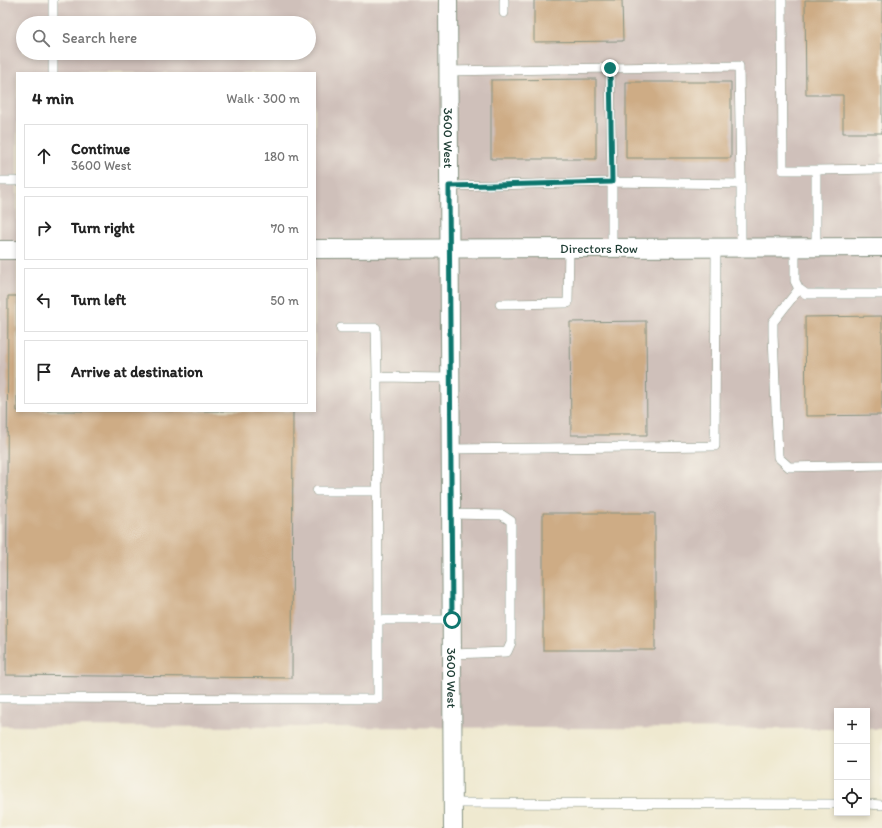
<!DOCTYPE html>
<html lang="en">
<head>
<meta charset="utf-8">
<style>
	:root { --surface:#fff; --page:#f2f2f2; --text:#222; --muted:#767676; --line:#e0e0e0 }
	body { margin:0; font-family:Itim,sans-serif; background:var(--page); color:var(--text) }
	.controls { position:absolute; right:12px; bottom:12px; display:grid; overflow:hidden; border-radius:0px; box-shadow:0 2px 6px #0003 }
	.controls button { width:36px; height:36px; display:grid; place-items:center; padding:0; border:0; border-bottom:1px solid var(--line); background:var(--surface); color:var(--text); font:20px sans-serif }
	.stop { position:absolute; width:12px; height:12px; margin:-9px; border:3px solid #0f766e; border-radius:50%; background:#fff }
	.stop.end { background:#0f766e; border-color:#fff; box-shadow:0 1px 4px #0008 }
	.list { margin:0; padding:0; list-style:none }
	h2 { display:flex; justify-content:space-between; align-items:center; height:52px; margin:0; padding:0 16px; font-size:17px }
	h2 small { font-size:13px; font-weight:400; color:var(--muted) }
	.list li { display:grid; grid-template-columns:26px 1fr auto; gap:12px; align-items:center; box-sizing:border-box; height:64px; margin:0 8px 8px; padding:0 8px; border:1px solid var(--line); border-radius:0px }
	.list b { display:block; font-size:15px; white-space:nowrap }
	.list p { margin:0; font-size:13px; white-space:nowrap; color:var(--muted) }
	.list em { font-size:13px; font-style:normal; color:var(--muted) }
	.icon { flex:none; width:22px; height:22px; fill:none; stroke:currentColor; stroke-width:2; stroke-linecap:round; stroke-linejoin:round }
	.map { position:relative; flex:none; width:882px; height:828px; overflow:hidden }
	.search { position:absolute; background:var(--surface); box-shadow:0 2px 6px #0003; left:16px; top:16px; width:300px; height:44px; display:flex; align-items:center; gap:10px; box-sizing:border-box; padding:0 14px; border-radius:22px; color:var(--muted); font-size:15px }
	.panel { position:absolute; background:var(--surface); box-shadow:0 2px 6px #0003; left:16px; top:72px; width:300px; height:340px; border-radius:0px }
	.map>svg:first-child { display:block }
	.industrial { fill:#cfc0ba; fill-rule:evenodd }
	.building { fill:#ceac85 }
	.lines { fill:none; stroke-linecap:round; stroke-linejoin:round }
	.service-casing { stroke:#879382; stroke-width:10 }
	.minor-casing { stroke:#879382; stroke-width:20 }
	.service { stroke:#fff; stroke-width:9 }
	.minor { stroke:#fff; stroke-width:18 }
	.route { stroke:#0f766e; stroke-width:5 }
	.labels { text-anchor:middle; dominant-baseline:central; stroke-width:4; stroke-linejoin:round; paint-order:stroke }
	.street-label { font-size:13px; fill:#1f3d34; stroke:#f7f3e8 }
</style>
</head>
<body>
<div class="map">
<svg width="882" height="828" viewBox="0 0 882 828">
	<rect width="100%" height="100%" fill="#f7f3e8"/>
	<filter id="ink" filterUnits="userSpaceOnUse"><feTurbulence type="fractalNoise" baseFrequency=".025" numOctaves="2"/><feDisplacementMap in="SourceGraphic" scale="8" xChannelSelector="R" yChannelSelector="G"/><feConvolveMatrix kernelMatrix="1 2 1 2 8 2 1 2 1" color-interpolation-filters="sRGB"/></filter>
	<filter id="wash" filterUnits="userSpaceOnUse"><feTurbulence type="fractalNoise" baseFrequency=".012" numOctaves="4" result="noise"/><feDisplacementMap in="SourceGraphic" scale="16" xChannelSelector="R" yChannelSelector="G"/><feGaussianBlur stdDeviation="0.9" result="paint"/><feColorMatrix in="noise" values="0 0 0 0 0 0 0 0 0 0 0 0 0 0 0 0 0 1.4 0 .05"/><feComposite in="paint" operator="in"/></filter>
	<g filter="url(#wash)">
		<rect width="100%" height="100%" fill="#efe9d0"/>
		<path class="industrial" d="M0,0H882V729H867V711H837V729L0,726ZM23,23H309V53H23ZM17,73H315V411H17Z"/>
		<g id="blocks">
			<path class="building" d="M534,0H622L623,41L534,42Z
				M805,0H882V133H843V95H806Z
				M596,79V159H491V80Z
				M626,82H731V158H626Z
				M8,296H17V411H293L292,678L6,675Z
				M882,316V415L806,416L805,317Z
				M646,321L647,435H571L570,322Z
				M543,513H655V650H543Z"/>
		</g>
	</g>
	<g filter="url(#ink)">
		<use href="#blocks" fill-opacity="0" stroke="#879382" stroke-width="1"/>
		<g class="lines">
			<g class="service-casing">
				<path id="service" d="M504,0V13
					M782,0L783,170H816V248
					M53,23V0
					M609,68L739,66L741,184
					M448,71L610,68L612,182L449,186
					M53,73V53
					M816,170L882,169
					M0,181H17
					M612,248V182L741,184V248
					M795,248V281L799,289L806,294H882
					M799,289L773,322V335L778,457L789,467L882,465
					M500,304L568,303L569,248
					M341,328H376L377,377
					M450,378L377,377L378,620H452
					M451,449L715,446L716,248
					M317,491H377
					M451,514L502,515L511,521V643L507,652L452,654
					M0,698L378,699V620
					M453,803L837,804
					M867,804L882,805"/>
			</g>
			<g class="minor-casing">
				<g id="minor">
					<path id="s1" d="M448,0L453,828"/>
					<path id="s2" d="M315,249L882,247"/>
					<path d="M0,250H17"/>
				</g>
			</g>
			<use href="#service" class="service"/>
			<use href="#minor" class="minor"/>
		</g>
	</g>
	<g class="lines" filter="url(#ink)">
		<path class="route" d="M452,620L449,186L612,182L610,68"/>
	</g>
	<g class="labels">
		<g class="street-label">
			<text stroke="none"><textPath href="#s1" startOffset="138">3600 West</textPath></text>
			<text stroke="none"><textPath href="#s2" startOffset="284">Directors Row</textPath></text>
			<text stroke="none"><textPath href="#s1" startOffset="678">3600 West</textPath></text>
		</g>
	</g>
</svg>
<div class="controls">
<button>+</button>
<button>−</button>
<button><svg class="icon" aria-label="locate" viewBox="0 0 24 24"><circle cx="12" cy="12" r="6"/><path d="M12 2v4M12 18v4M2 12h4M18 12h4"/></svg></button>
</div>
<div class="stop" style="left:452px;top:620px"></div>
<div class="stop end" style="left:610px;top:68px"></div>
<div class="search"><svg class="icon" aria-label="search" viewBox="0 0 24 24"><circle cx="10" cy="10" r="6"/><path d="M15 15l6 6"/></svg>Search here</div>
<section class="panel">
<h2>4 min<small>Walk · 300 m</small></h2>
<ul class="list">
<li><svg class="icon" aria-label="ahead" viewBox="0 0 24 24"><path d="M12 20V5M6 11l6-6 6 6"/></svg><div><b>Continue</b><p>3600 West</p></div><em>180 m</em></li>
<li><svg class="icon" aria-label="right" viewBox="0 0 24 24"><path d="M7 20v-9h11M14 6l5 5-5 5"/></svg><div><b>Turn right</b></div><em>70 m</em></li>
<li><svg class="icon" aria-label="left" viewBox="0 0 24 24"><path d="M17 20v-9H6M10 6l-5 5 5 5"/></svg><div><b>Turn left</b></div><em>50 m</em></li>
<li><svg class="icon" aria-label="arrive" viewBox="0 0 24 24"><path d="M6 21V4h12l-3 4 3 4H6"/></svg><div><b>Arrive at destination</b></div></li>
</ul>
</section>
</div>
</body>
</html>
